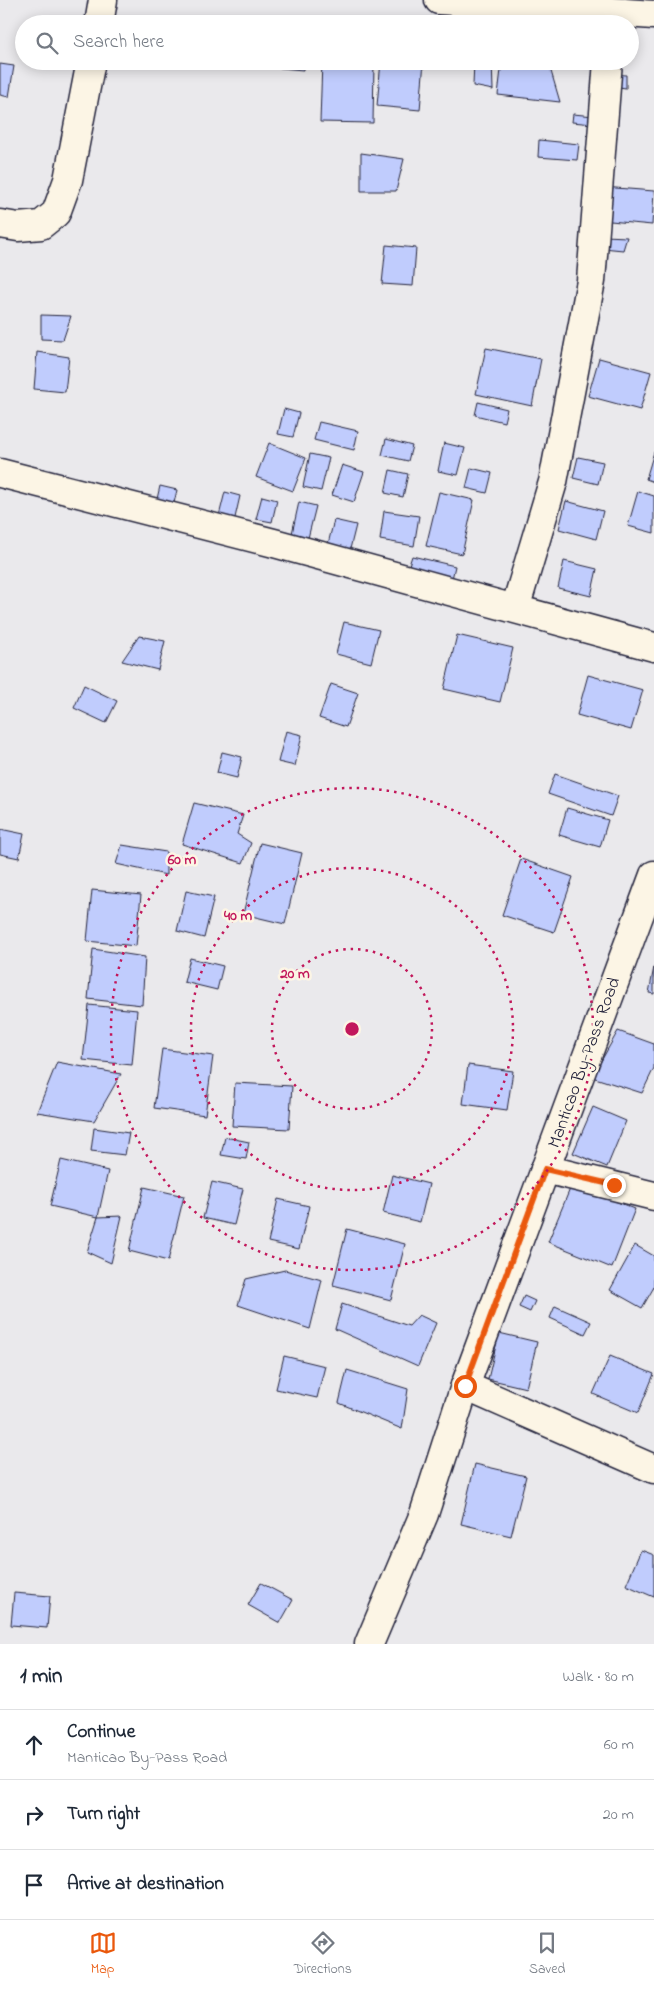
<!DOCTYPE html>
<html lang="en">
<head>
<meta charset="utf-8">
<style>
	:root { --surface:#fff; --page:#f6f6f7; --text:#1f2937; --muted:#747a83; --line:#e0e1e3; --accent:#ea580c }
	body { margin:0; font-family:"Indie Flower",sans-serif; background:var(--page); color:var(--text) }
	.stop { position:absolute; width:15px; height:15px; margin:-11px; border:4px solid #ea580c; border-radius:50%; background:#fff }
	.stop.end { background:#ea580c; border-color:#fff; box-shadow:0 1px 5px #0008 }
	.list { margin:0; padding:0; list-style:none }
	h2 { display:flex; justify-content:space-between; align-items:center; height:65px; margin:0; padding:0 20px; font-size:21px }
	h2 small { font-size:16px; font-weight:400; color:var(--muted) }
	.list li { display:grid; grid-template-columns:32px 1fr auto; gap:15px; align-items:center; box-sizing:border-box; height:70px; padding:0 20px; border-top:1px solid var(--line) }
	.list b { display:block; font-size:19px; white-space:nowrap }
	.list p { margin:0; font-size:16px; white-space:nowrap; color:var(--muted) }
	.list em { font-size:16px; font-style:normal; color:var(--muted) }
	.icon { flex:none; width:28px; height:28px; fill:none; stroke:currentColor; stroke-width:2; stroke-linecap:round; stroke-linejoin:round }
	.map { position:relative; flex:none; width:654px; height:1644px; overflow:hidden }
	.search { position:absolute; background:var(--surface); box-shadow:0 2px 12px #0003; left:15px; right:15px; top:15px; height:55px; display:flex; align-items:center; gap:12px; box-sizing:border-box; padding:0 18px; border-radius:28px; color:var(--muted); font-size:19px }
	.sheet { height:275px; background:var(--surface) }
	nav { display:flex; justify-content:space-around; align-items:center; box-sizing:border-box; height:70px; border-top:1px solid var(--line); background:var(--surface); font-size:14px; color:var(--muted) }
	nav a { display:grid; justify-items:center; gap:2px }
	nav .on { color:var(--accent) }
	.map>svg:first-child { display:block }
	.building { fill:#c0ccfd; stroke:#22223b }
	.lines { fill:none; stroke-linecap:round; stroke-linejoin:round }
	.street-casing { stroke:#22223b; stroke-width:31 }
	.secondary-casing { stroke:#22223b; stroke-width:31 }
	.street { stroke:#fcf5e5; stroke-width:28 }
	.secondary { stroke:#fcf5e5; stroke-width:28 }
	.route { stroke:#ea580c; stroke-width:6 }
	.ring { fill:none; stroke:#c2185b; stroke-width:2.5; stroke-dasharray:2.5 5 }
	.labels { text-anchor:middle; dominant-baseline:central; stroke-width:5; stroke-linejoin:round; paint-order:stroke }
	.street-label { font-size:18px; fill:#22223b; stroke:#fcf5e5 }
	.centre { fill:#c2185b; stroke:#fcf5e5; stroke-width:2.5 }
	.ring-label { font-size:15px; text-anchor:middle; font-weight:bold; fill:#c2185b; stroke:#fcf5e5; stroke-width:5; stroke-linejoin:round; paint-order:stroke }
</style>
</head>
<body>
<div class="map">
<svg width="654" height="1644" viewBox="0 0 654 1644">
	<rect width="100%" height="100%" fill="#eae9ec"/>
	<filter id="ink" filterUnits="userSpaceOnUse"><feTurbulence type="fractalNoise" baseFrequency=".02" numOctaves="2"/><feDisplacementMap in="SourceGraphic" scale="10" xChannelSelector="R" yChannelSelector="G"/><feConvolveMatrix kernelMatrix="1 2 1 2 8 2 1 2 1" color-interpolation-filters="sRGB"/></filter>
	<g filter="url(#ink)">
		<path class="building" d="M271,61H303V70L270,67Z
			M322,61L374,62L373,123L320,122Z
			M381,61H424L420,110L377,106Z
			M474,61H492L493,90L473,86Z
			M502,61H548L560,102L498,95Z
			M0,64L14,66L9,97L0,95Z
			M612,74L626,75V88L611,86Z
			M573,114L594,116L593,124L572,122Z
			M539,140L579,144L577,160L538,157Z
			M361,153L404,159L396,191H361Z
			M603,187L654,191L652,225L600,220Z
			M605,236L627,237L623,250L603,248Z
			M386,245L416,248L413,286L382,284Z
			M41,315L71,316L63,340L41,339Z
			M486,348L541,359L532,406L476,394Z
			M37,352L69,357L65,392L34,389Z
			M599,358L651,372L640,410L588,396Z
			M478,402L507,409L504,422L475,415Z
			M284,409L299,413L293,437L278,434Z
			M319,422L358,431L354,450L314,440Z
			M386,439L412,446L408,461L382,455Z
			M269,443L306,458L293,491L256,477Z
			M444,443L465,448L458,475L438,471Z
			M654,452V482L646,479Z
			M310,454L329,458L321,491L303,487Z
			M578,457L603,462L598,484L573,478Z
			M342,465L364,472L354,502L332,495Z
			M471,468L492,473L487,493L466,488Z
			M390,470L408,474L403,497L385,493Z
			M160,486L177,490L174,503L157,499Z
			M638,491L654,496V533L628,526Z
			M225,492L240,496L232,531L216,528Z
			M439,492L474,500L462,554L426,546Z
			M262,496L277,500L272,522L256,519Z
			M566,501L603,511L596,539L559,529Z
			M299,502L316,506L307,542L291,538Z
			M384,511L419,516L414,546L380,540Z
			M334,520L356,525L350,549L328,544Z
			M412,556L455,566L452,579L408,568Z
			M564,561L597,569L591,596L558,588Z
			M344,622L379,630L371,663L336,654Z
			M457,635L513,648L500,702L444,689Z
			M139,636L165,641L158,670L122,661Z
			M588,675L643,690L631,730L577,715Z
			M331,684L358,693L346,727L319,718Z
			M84,685L117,701L106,723L74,708Z
			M286,731L302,735L295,766L278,762Z
			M222,752L242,757L237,778L217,773Z
			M555,774L618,796L611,816L548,794Z
			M194,803L243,815L237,834L251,843L243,863L182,844Z
			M567,808L608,820L600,847L559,835Z
			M0,829L24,834L19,858L0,854Z
			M260,843L302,853L285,924L243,914Z
			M122,845L166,852V875L116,864Z
			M521,859L573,877L554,932L502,915Z
			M92,890L141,895L136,946L87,941Z
			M186,891L214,897L204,938L177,931Z
			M93,949L145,957L142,1005L88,999Z
			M190,958L223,966L217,990L184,982Z
			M654,967V994L649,993Z
			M89,1005L137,1010L132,1065L83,1060Z
			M618,1031L654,1044V1068L642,1093L592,1077Z
			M162,1049L213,1056L205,1115L154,1108Z
			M57,1062L121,1074L94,1121L37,1112Z
			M468,1065L513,1071L507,1110L463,1104Z
			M235,1083L292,1086L289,1129L232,1126Z
			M593,1107L626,1121L607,1167L573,1153Z
			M94,1128L129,1133L125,1155L91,1151Z
			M225,1137L249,1142L246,1159L221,1155Z
			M61,1160L108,1171L98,1217L50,1206Z
			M392,1175L429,1184L420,1222L383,1213Z
			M212,1182L243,1189L234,1225L203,1218Z
			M572,1184L635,1209L612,1268L548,1242Z
			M144,1187L184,1196L168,1261L129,1251Z
			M278,1199L309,1206L299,1249L268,1242Z
			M122,1216L111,1263L87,1252L98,1217Z
			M347,1229L405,1244L391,1300L333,1285Z
			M635,1245L654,1256V1287L642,1308L610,1290Z
			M285,1270L322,1280L310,1329L238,1305L246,1279Z
			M524,1296L535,1301L530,1312L519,1307Z
			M342,1304L409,1326L419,1315L436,1323L418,1366L335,1329Z
			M555,1306L591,1322L585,1334L550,1318Z
			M499,1333L537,1342L526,1388L488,1379Z
			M284,1356L325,1366L317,1398L276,1389Z
			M610,1356L654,1374L638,1413L593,1394Z
			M347,1370L408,1389L402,1429L339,1403Z
			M475,1464L526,1476L511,1536L461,1524Z
			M641,1550L654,1555V1597L626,1585Z
			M261,1583L293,1600L280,1623L248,1605Z
			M14,1593L50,1596L47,1628L11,1625Z"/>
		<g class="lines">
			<g class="street-casing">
				<path id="street" d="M439,0L654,15
					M99,24L103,0
					M0,224L18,227L41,225L56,213L68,180L91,61
					M0,473L274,543L654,647
					M515,609L553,482L591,281L608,61
					M545,1169L654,1196
					M465,1386L654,1469"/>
			</g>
			<g class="secondary-casing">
				<path id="secondary" d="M369,1644L424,1514L465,1386L654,875"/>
			</g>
			<use href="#street" class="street"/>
			<use href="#secondary" class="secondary"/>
		</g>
	</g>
	<g class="lines" filter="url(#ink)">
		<path class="route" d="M465,1386L545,1169L614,1185"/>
	</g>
	<g class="ring">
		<circle cx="352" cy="1029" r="80"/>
		<circle cx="352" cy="1029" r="161"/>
		<circle cx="352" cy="1029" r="241"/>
	</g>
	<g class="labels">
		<g class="street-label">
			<text transform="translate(585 1063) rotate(-70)">Manticao By-Pass Road</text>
		</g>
	</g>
	<circle cx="352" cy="1029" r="8" class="centre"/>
	<g class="ring-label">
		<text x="182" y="864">60 m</text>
		<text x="238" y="920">40 m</text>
		<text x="295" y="978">20 m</text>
	</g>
</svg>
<div class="stop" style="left:465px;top:1386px"></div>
<div class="stop end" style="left:614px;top:1185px"></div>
<div class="search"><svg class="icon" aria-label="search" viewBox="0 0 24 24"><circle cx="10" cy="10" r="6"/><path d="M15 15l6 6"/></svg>Search here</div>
</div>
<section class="sheet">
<h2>1 min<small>Walk · 80 m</small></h2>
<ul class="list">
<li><svg class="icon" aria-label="ahead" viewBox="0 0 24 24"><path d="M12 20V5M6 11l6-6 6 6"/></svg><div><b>Continue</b><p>Manticao By-Pass Road</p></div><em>60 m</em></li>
<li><svg class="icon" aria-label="right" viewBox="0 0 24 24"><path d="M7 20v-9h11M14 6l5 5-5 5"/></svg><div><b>Turn right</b></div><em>20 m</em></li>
<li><svg class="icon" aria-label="arrive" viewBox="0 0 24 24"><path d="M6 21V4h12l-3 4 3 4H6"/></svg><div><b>Arrive at destination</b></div></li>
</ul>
</section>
<nav>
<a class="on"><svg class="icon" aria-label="map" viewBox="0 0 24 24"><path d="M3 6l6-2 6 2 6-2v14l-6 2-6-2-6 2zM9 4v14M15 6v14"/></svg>Map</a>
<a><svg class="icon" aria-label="directions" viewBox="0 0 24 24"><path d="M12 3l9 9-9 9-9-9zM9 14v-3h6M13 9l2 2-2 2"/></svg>Directions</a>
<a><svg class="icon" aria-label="saved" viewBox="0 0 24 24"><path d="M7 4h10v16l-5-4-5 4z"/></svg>Saved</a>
</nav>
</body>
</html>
